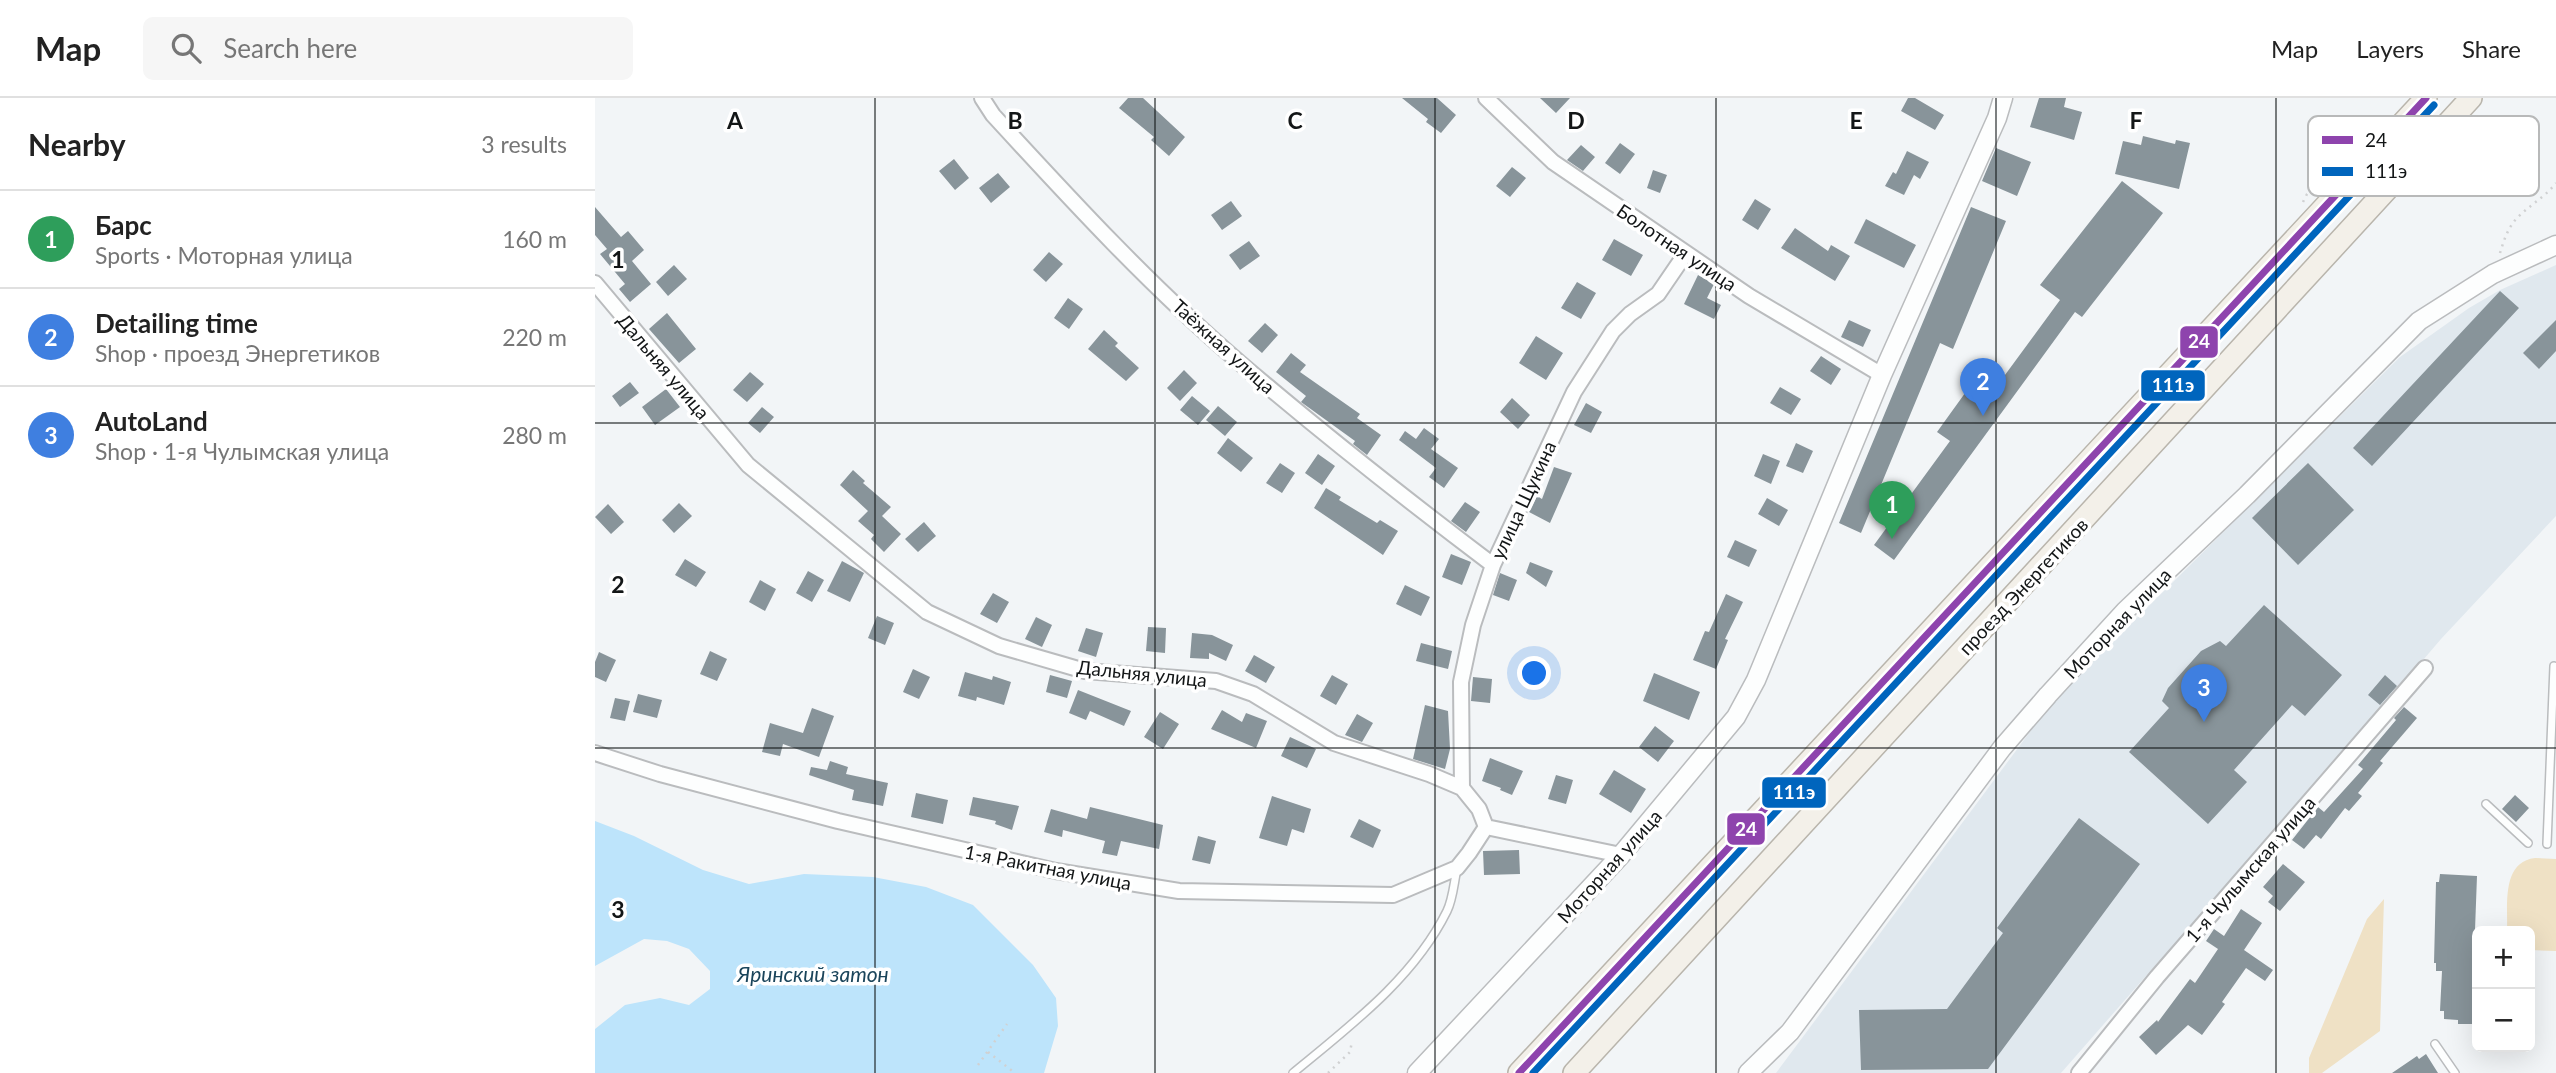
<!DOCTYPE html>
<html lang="en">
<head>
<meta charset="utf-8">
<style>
	:root { --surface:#fff; --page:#f6f6f6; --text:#222; --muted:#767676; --line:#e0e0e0; --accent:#7c3aed }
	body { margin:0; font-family:Lato,sans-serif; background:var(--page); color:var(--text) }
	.controls { position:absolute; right:21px; bottom:21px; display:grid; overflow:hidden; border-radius:10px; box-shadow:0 7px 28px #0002 }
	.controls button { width:63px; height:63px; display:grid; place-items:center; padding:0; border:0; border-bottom:2px solid var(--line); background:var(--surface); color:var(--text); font:35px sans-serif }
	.you { position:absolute; left:940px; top:576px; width:24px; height:24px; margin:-18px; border:5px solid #fff; border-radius:50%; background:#1a73e8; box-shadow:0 0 0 10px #1a73e833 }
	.badge { display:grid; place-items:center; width:46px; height:46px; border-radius:50%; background:var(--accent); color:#fff; font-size:23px; font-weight:700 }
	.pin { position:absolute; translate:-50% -58px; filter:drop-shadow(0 2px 4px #0008) }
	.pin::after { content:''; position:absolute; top:37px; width:24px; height:21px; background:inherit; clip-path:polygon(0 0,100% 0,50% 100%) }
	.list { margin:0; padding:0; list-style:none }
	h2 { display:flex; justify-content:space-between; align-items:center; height:91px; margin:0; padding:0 28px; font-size:30px }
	h2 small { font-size:23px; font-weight:400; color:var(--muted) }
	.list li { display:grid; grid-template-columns:46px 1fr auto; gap:21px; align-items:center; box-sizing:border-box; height:98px; padding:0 28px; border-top:2px solid var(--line) }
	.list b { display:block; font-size:26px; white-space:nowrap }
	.list p { margin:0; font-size:23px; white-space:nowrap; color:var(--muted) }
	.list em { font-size:23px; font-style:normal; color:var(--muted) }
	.icon { flex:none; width:38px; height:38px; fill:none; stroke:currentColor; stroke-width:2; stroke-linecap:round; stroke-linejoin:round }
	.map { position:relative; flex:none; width:1961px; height:975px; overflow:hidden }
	header { display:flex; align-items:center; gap:42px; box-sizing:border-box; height:98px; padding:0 35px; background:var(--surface); border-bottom:2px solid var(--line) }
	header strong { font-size:33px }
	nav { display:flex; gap:38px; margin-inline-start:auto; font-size:24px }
	.search { width:490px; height:63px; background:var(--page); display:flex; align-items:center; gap:18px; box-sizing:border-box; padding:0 24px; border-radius:10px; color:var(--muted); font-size:26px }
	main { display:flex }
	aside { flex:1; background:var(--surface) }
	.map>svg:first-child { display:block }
	.built { fill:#e0e8ee }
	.green { fill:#efe1c5 }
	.water { fill:#bde4fb }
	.building { fill:#88949a }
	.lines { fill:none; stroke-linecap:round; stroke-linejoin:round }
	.service-casing { stroke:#babcbe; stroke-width:10 }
	.minor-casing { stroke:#babcbe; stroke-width:18 }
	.tertiary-casing { stroke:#babcbe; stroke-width:21 }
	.primary-casing { stroke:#b9b5ac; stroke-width:24 }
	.path { stroke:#d0d1d2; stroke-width:2.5; stroke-dasharray:2 5; stroke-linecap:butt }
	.service { stroke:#fdfefe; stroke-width:7 }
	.minor { stroke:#fdfefe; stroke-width:14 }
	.tertiary { stroke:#fdfefe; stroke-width:18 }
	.primary { stroke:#f3f0e9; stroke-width:21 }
	.bus-1-casing { stroke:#fff; stroke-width:12 }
	.bus-2-casing { stroke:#fff; stroke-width:12 }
	.bus-1 { stroke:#8e44ad; stroke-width:7 }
	.bus-2 { stroke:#0065bd; stroke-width:7 }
	.grid { fill:none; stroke:#131617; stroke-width:2; stroke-opacity:0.55 }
	.labels { text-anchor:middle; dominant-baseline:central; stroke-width:7; stroke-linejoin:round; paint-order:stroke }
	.street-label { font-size:19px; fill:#131617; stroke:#fff }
	.water-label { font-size:21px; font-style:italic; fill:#1b455b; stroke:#fff }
	.key { fill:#fff; stroke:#b8b9b9; stroke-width:2 }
	.key-label { font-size:19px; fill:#131617 }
	.grid-label { font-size:23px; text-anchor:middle; font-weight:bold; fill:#131617; stroke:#fff; stroke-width:7; stroke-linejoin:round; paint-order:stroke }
	.line-badge { stroke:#fff; stroke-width:2.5 }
	.badge-label { font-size:19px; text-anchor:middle; font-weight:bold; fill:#fff }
</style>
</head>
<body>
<header>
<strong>Map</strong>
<div class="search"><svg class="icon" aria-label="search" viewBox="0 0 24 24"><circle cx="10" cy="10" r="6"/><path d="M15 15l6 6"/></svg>Search here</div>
<nav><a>Map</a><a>Layers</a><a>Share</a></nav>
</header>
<main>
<aside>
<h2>Nearby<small>3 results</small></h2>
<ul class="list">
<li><span class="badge" style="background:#2e9e5b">1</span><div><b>Барс</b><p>Sports · Моторная улица</p></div><em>160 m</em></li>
<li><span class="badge" style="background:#3f7fe0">2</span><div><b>Detailing time</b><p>Shop · проезд Энергетиков</p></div><em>220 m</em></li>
<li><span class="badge" style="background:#3f7fe0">3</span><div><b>AutoLand</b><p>Shop · 1-я Чулымская улица</p></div><em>280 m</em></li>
</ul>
</aside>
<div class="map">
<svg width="1961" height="975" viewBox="0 0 1961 975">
	<rect width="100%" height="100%" fill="#f2f5f7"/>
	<path class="built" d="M1961,167V418L1846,541L1626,799L1572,854L1466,975H1181L1458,603L1805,259L1874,210L1905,192Z"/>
	<path class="green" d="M1940,760L1961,761V853L1935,852V833H1912C1913,808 1906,764 1940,760Z
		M1789,801L1785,933L1727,975H1714V960L1772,821Z"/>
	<path class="water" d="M0,723L39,738L108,772L154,786L209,776L278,779L331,789L378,807L438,867L461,900L463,928L449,975H0V931L30,907L65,900L94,907L115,891V873L94,851L72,843L49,841L0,868Z"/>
	<path class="building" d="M533,0H548L590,39L574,58L556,42L559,39L524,10Z
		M807,0H842L861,17L846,35L831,24L833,21Z
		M945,0H975L961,15Z
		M1313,0H1320L1349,17L1340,32L1306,13Z
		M1444,0H1471L1469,9L1487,14L1479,42L1435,29Z
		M1548,38L1580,46L1581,42L1595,45L1584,91L1520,76L1528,43L1546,47Z
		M1025,45L1040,56L1025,76L1010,65Z
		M986,47L1000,59L988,73L972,62Z
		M1401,50L1436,64L1422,98L1387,83Z
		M1312,53L1334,64L1325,81L1319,77L1309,97L1290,88L1298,74L1301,76Z
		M359,61L374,80L360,92L344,73Z
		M917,69L931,80L915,99L901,88Z
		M1058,72L1072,77L1065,95L1052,90Z
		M403,75L415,89L396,105L384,90Z
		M1527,83L1568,115L1487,219L1480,214L1299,462L1279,447L1355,343L1342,334L1378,284L1396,296L1465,202L1445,187Z
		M1160,101L1176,111L1163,132L1147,122Z
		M636,103L647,118L627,132L616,117Z
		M0,109L26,139L33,133L49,152L37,163L56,186L35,204L24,191L30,186L5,156L12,151L0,137Z
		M1376,109L1411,123L1358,251L1345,245L1266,435L1244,425Z
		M1271,121L1321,147L1309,170L1259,145Z
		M1200,130L1233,153L1236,147L1255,158L1240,183L1186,150Z
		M1019,141L1048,157L1036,178L1007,162Z
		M654,143L665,158L645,172L634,157Z
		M454,154L468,166L451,184L438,172Z
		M79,167L92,181L73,198L61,184Z
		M1103,177L1119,186L1112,200L1126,207L1119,221L1089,206Z
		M982,184L1001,195L986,221L966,210Z
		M1905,193L1924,210L1777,368L1758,350Z
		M473,200L488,211L474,231L459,220Z
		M72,215L101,251L84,265L54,231Z
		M1254,222L1276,232L1268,249L1246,239Z
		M1961,222V253L1944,271L1928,255Z
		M670,225L683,237L667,255L653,243Z
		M509,232L523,245L520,248L544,270L531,283L493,251Z
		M941,238L968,255L951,282L924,265Z
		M696,255L711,267L705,274L765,316L762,320L786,337L772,357L758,346L760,343L706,304L711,298L681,274Z
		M1226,258L1246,271L1236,287L1215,273Z
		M589,272L602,285L585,303L572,290Z
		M155,274L169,286L152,304L138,292Z
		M35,284L44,295L25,309L17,298Z
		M1185,289L1206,301L1196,317L1175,305Z
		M71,291L85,309L60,327L47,309Z
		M597,298L615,313L603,327L585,312Z
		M917,300L935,317L923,331L905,314Z
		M991,305L1007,314L996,335L979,327Z
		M623,308L642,324L630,338L611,322Z
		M167,309L179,319L165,335L153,325Z
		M829,330L844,341L836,351L863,370L849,390L834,379L841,370L804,342L810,333L821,341Z
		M633,340L658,360L646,374L622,355Z
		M1201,345L1218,353L1208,375L1191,368Z
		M723,356L740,368L727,387L710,375Z
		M1168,356L1185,363L1176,386L1159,378Z
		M685,365L700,375L687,395L671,385Z
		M1713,365L1759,412L1703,467L1657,420Z
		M959,369L977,375L955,425L934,414L942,398L947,401Z
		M258,372L270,383L268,385L296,409L287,418L306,436L289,454L276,441L279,437L263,423L273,413L245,387Z
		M731,390L746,399L744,402L782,425L785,422L803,433L788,457L719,410Z
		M1172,400L1193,412L1184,428L1163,416Z
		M870,404L885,414L871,434L856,423Z
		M84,405L97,418L79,435L67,422Z
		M13,406L29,424L16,436L0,419Z
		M329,424L341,438L323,454L310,441Z
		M1140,442L1162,452L1154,469L1132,459Z
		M856,456L876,464L867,487L847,479Z
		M90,461L111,474L101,489L80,477Z
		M247,463L269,475L255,504L232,493Z
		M935,464L958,473L951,489L931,475Z
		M213,473L229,482L217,504L201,495Z
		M905,475L922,482L914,503L898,497Z
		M165,482L181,491L170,513L154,504Z
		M810,487L835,499L826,518L801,506Z
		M398,495L414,504L402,525L385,516Z
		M1131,496L1148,504L1130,541L1133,542L1121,571L1098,562L1110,533L1114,534Z
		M1669,507L1747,577L1710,618L1697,607L1639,672L1652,684L1613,726L1534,654L1574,610L1567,603L1573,590L1606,553L1625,543L1631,548Z
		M282,518L299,525L290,547L273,540Z
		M441,519L457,527L447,549L430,541Z
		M553,529L571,530L570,555L551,553Z
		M491,530L508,535L501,559L483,553Z
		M597,535L617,537L638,547L631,563L614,555V561L595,560Z
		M826,545L857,553L853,571L821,563Z
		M115,553L132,561L122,583L105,576Z
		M4,554L21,562L11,584L0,579V564Z
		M659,557L680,569L671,585L650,573Z
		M318,571L335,579L324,601L308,594Z
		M370,574L397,582L398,578L416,584L409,607L382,599L381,603L363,598Z
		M1059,575L1105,594L1094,622L1048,603Z
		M455,577L477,583L472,600L451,594Z
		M737,577L753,586L741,607L725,598Z
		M1790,577L1802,588L1785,607L1773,597Z
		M878,579L897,581L895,605L876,603Z
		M483,592L536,613L529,628L495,613L491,622L474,615Z
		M43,596L67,602L62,620L38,614Z
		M20,600L35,603L30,623L15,620Z
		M830,607L853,613L855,651L850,671L818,661Z
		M1809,609L1822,620L1785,663L1788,665L1763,695L1767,698L1754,713L1750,710L1726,741L1721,737L1709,751L1697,742L1723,709L1729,714L1768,671L1763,667L1801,622L1799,620Z
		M217,610L239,618L224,659L188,646L185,658L167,654L175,625L208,635Z
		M627,612L647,624L651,615L672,623L661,650L616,631Z
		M565,614L584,626L568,651L549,639Z
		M762,616L778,625L767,644L750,637Z
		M1060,628L1079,643L1063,664L1044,649Z
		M695,639L721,651L712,670L686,658Z
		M895,660L928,673L917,697L905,692L906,690L887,683Z
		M235,663L253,669L251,676L293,685L288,708L257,702L259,692L214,677L216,669L232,672Z
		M1019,672L1051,691L1036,715L1004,696Z
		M961,677L978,682L971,706L953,701Z
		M321,695L353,702L348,726L316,719Z
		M1920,697L1934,710L1921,724L1907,711Z
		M677,698L716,711L709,735L697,731L692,748L664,740Z
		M378,699L424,708L417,732L400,726L401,723L374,717Z
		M495,709L568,727L564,751L526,743L522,758L507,755L510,743L468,732L467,739L449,734L456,711L492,721Z
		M1484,720L1545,766L1393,971L1266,972L1264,912L1352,911L1408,835L1402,830Z
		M764,721L786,732L778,750L755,739Z
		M603,738L621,743L615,766L597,762Z
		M924,752L925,776L889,777L888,753Z
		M1688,766L1710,784L1685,813L1673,804L1678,798L1668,789Z
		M1845,776L1882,778L1878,886H1882V926H1863V922L1849,921V913H1845L1847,873H1841V865H1839L1841,784H1844Z
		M1646,811L1667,825L1649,852L1678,872L1670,883L1651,870L1627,904L1630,906L1607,937L1593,927L1561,957L1544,939L1562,922L1563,924L1595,881L1600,885L1623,851L1611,843L1619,831L1629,838Z
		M1831,956L1843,975H1797L1822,958L1824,961Z"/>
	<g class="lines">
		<g class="service-casing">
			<path id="service" d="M1891,706L1933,745
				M1952,746L1959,568
				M1840,946L1860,975
				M698,975C755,928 819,880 852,813C858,801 859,784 862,771"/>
		</g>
		<g class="minor-casing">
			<path id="minor" d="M387,0L398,17C477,103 556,189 645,265C727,335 812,402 898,467
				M891,0L958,64L1154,198L1287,277
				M0,185L153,367L332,514L404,548L490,573L621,583L658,596L739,645L834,676L867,690L884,711L891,729L1026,757
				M0,655L65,676L243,723L461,773L584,793L798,797L862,770L874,755L891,729
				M867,690L866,584L878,527L898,467L979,294L1018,233L1035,216L1063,196L1091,155
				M1484,975L1562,879L1830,570"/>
		</g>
		<g class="tertiary-casing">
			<path id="tertiary" d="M822,975L1026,757L1141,619L1161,582L1287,277L1402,20L1408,0
				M1153,975L1195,934L1407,650L1453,597L1530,513L1652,397L1824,223L1898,176L1961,147"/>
		</g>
		<g class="primary-casing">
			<path id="primary" d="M924,975L1831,0
				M979,975L1876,0"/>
		</g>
		<path class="path" d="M1708,104L1712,96L1755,48L1764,43
			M1905,155C1909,142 1913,129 1923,119C1935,107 1950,99 1961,85
			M393,954L420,975
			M383,967L412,926
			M733,975L755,954L757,943"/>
		<use href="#service" class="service"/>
		<use href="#minor" class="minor"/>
		<use href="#tertiary" class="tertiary"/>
		<use href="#primary" class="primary"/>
		<g class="bus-1-casing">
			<path id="bus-1" d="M924,975L1831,0"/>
		</g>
		<g class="bus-2-casing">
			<path id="bus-2" d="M938,975L1839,7"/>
		</g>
		<use href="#bus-1" class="bus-1"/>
		<use href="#bus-2" class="bus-2"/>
	</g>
	<path class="grid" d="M280,0V975M560,0V975M840,0V975M1121,0V975M1401,0V975M1681,0V975M0,325H1961M0,650H1961"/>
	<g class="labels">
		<g class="street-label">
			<text transform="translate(1082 149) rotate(34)">Болотная улица</text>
			<text transform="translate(629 248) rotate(42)">Таёжная улица</text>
			<text transform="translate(69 268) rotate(50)">Дальняя улица</text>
			<text transform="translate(928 402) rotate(-65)">улица Щукина</text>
			<text transform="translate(1428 488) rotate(-47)">проезд Энергетиков</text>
			<text transform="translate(1522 525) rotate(-46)">Моторная улица</text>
			<text transform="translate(547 575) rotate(6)">Дальняя улица</text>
			<text transform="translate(1014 768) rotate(-48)">Моторная улица</text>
			<text transform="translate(453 769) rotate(11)">1-я Ракитная улица</text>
			<text transform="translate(1655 771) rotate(-49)">1-я Чулымская улица</text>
		</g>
		<g class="water-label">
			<text x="218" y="875">Яринский затон</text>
		</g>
	</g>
	<rect x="1713" y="18" width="231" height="80" rx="10" class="key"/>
	<rect x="1727" y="38" width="31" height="8" fill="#8e44ad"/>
	<rect x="1727" y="69" width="31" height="9" fill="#0065bd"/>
	<g class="key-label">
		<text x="1770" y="49">24</text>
		<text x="1770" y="80">111э</text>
	</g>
	<g class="grid-label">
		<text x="140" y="31">A</text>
		<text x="420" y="31">B</text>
		<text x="700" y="31">C</text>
		<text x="981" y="31">D</text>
		<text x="1261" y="31">E</text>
		<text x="1541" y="31">F</text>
		<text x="23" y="170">1</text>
		<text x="23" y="495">2</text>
		<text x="23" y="820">3</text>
	</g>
	<g class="line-badge">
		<rect x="1584" y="227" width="40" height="34" rx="7" fill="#8e44ad"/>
		<rect x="1545" y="271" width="66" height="33" rx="7" fill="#0065bd"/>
		<rect x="1166" y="678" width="66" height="33" rx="7" fill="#0065bd"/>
		<rect x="1131" y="714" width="40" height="34" rx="7" fill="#8e44ad"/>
	</g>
	<g class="badge-label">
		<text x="1604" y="250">24</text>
		<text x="1578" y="294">111э</text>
		<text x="1199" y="701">111э</text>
		<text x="1151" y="738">24</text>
	</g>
</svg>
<div class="controls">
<button>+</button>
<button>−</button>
</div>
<div class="you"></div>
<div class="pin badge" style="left:1297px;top:441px;background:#2e9e5b">1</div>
<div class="pin badge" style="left:1388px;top:318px;background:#3f7fe0">2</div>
<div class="pin badge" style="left:1609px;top:624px;background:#3f7fe0">3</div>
</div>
</main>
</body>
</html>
